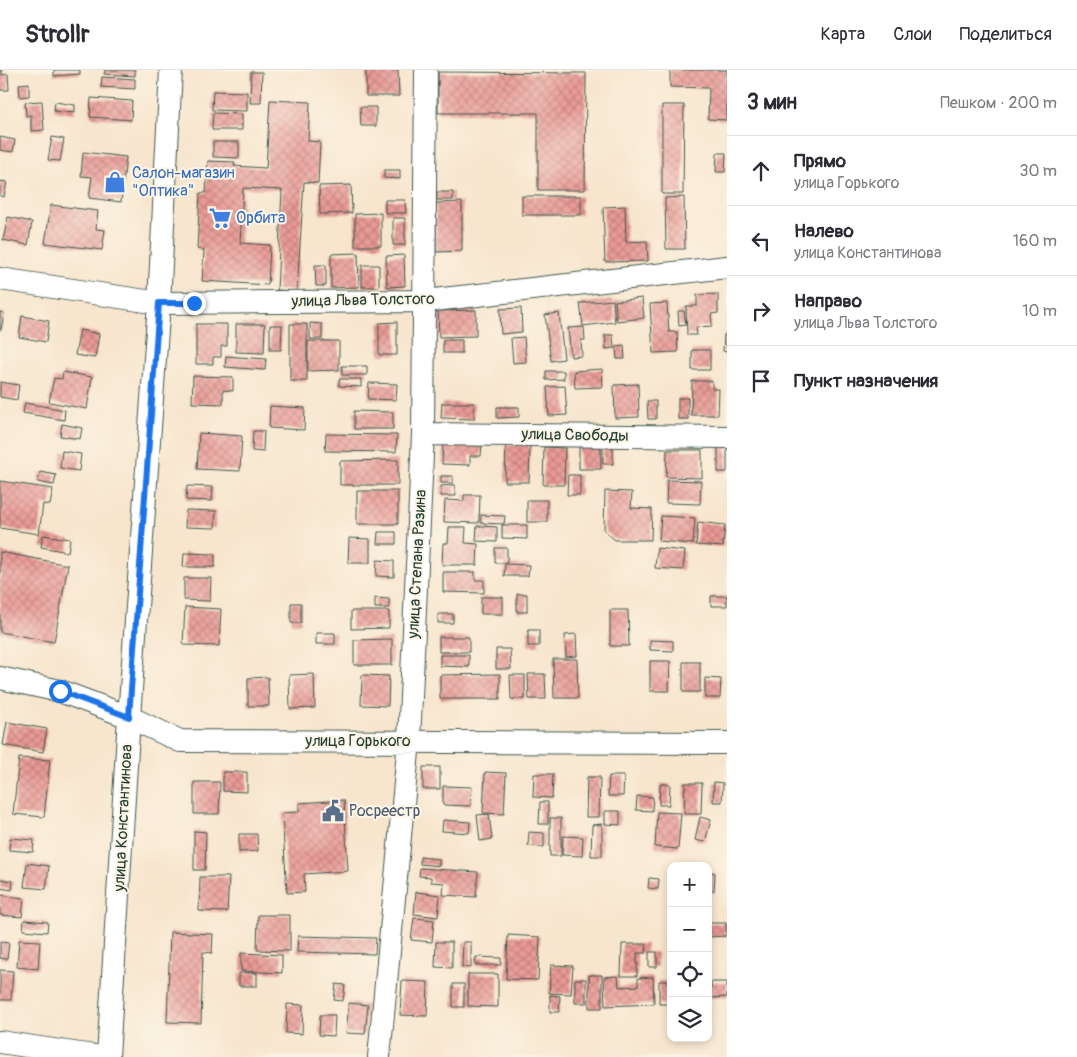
<!DOCTYPE html>
<html lang="ru">
<head>
<meta charset="utf-8">
<style>
	:root { --surface:#fff; --page:#f2f2f3; --text:#2b2b33; --muted:#7c7c81; --line:#e1e1e2 }
	body { margin:0; font-family:Pangolin,sans-serif; background:var(--page); color:var(--text) }
	.controls { position:absolute; right:15px; bottom:15px; display:grid; overflow:hidden; border-radius:10px; box-shadow:0 2px 8px #0003 }
	.controls button { width:45px; height:45px; display:grid; place-items:center; padding:0; border:0; border-bottom:1px solid var(--line); background:var(--surface); color:var(--text); font:25px sans-serif }
	.stop { position:absolute; width:15px; height:15px; margin:-11px; border:4px solid #1a73e8; border-radius:50%; background:#fff }
	.stop.end { background:#1a73e8; border-color:#fff; box-shadow:0 1px 5px #0008 }
	.list { margin:0; padding:0; list-style:none }
	h2 { display:flex; justify-content:space-between; align-items:center; height:65px; margin:0; padding:0 20px; font-size:21px }
	h2 small { font-size:16px; font-weight:400; color:var(--muted) }
	.list li { display:grid; grid-template-columns:32px 1fr auto; gap:15px; align-items:center; box-sizing:border-box; height:70px; padding:0 20px; border-top:1px solid var(--line) }
	.list b { display:block; font-size:19px; white-space:nowrap }
	.list p { margin:0; font-size:16px; white-space:nowrap; color:var(--muted) }
	.list em { font-size:16px; font-style:normal; color:var(--muted) }
	.icon { flex:none; width:28px; height:28px; fill:none; stroke:currentColor; stroke-width:2; stroke-linecap:round; stroke-linejoin:round }
	.map { position:relative; flex:none; width:727px; height:987px; overflow:hidden }
	header { display:flex; align-items:center; gap:30px; box-sizing:border-box; height:70px; padding:0 25px; background:var(--surface); border-bottom:1px solid var(--line) }
	header strong { font-size:24px }
	nav { display:flex; gap:28px; margin-inline-start:auto; font-size:18px }
	main { display:flex }
	aside { flex:1; background:var(--surface) }
	.map>svg:first-child { display:block }
	.building { fill:url(#building-cross-hatch) }
	.lines { fill:none; stroke-linecap:round; stroke-linejoin:round }
	.minor-casing { stroke:#3f564b; stroke-width:24 }
	.minor { stroke:#fff; stroke-width:22 }
	.route { stroke:#1a73e8; stroke-width:6 }
	.labels { text-anchor:middle; dominant-baseline:central; stroke-width:4; stroke-linejoin:round; paint-order:stroke }
	.shop-label { font-size:16px; fill:#366cbe; stroke:#fcf5e5; text-anchor:start }
	.street-label { font-size:16px; fill:#1f3d34; stroke:#fcf5e5 }
	.service-label { font-size:16px; fill:#4e5e75; stroke:#fcf5e5; text-anchor:start }
</style>
</head>
<body>
<header>
<strong>Strollr</strong>
<nav><a>Карта</a><a>Слои</a><a>Поделиться</a></nav>
</header>
<main>
<div class="map">
<svg width="727" height="987" viewBox="0 0 727 987">
	<defs>
		<pattern id="building-cross-hatch" width="8" height="8" patternUnits="userSpaceOnUse" patternTransform="scale(1.25)"><rect width="8" height="8" fill="#eb9a96"/><path d="M0 0l8 8M0 8l8-8" fill="none" stroke="#be7f7b"/></pattern>
	</defs>
	<rect width="100%" height="100%" fill="#fcf5e5"/>
	<filter id="ink" filterUnits="userSpaceOnUse"><feTurbulence type="fractalNoise" baseFrequency=".02" numOctaves="2"/><feDisplacementMap in="SourceGraphic" scale="10" xChannelSelector="R" yChannelSelector="G"/><feConvolveMatrix kernelMatrix="1 2 1 2 8 2 1 2 1" color-interpolation-filters="sRGB"/></filter>
	<filter id="wash" filterUnits="userSpaceOnUse"><feTurbulence type="fractalNoise" baseFrequency=".0096" numOctaves="4" result="noise"/><feDisplacementMap in="SourceGraphic" scale="20" xChannelSelector="R" yChannelSelector="G"/><feGaussianBlur stdDeviation="1.12" result="paint"/><feColorMatrix in="noise" values="0 0 0 0 0 0 0 0 0 0 0 0 0 0 0 0 0 1.4 0 .05"/><feComposite in="paint" operator="in"/></filter>
	<g filter="url(#wash)">
		<rect width="100%" height="100%" fill="#f7e5cd"/>
		<g id="blocks">
			<path class="building" d="M0,0H2V5L8,4L9,20H0Z
				M54,0H80V4L54,6Z
				M105,0H135V6L104,4Z
				M366,0H398L399,26H366Z
				M670,0H727V50L708,49L709,18L670,17Z
				M251,2H262L261,33H250Z
				M438,2L586,3L585,120H538V43H438Z
				M102,7L135,9V19L101,17Z
				M29,13V26L20,27L19,14Z
				M213,21L247,22V41L212,40Z
				M91,28L132,31L131,50L90,47Z
				M270,30L310,32L308,71L320,72L318,113L304,112L297,221L277,220L282,120L243,118L240,173L270,175L268,215L202,211L204,180L197,179L200,123H206L208,91L235,92L234,96L266,98Z
				M42,31L44,60L31,61V45L26,46L25,32Z
				M55,32L75,35V43L54,41Z
				M662,35H684L683,124H662Z
				M360,37H376V56H361Z
				M213,43L242,44V60H212Z
				M0,67L15,70L13,82L0,80Z
				M52,67L64,69L60,91L48,90Z
				M213,72H239V88L213,87Z
				M83,82L126,87L121,132L89,128L92,107L81,106Z
				M717,83H726L725,102H716Z
				M384,100H400V109L384,108Z
				M0,111L7,112L4,127L0,126Z
				M351,115L352,143L320,144L319,116Z
				M437,122H453V130H437Z
				M522,126H581V145H522Z
				M684,127L685,179H666L665,128Z
				M385,130H405L406,143H385Z
				M462,132V181L436,182V133Z
				M51,135L98,141L96,159L105,160L102,180L45,173Z
				M625,136L626,172L647,171L648,191L605,192L603,137Z
				M381,143V176H355V144Z
				M8,147L32,152L28,175L3,170Z
				M393,148H405V175H393Z
				M358,183L359,217L331,218V184Z
				M404,185L405,216L387,217L386,186Z
				M315,195H326V216H316Z
				M362,195H379V217H362Z
				M718,224V243L711,244L712,256L696,257L697,265H687L686,236H697V225Z
				M642,228L644,248L617,251L615,231Z
				M613,230L615,252L583,256L580,233Z
				M667,233L669,262H677L678,282L653,283L650,234Z
				M521,238L522,262L501,264L500,239Z
				M476,240V266L439,267L438,241Z
				M678,241H684L686,255L679,256Z
				M0,242L4,243L1,260H0Z
				M559,243L564,289L551,291L545,245Z
				M22,246L49,251L46,272L19,267Z
				M397,252V285H379V253Z
				M310,253L322,254V269H310Z
				M196,254H227V276H221V287H213V294H196Z
				M236,254H265L264,283L236,282Z
				M290,254H307V311H290Z
				M270,255H282L281,280H270Z
				M584,257L585,270H581L582,286L571,287L568,258Z
				M80,260L99,264L95,288L75,285Z
				M605,265H613L614,278L606,279Z
				M724,265H727V282L723,281Z
				M524,267L526,292L513,293L511,268Z
				M443,270H462V283H443Z
				M308,271H339V300L308,301Z
				M624,275L625,289H617L616,276Z
				M692,280H710V300H692Z
				M226,286L266,289L265,300L225,297Z
				M342,296H367V305H342Z
				M602,299L603,317L575,318L574,301Z
				M546,301H564V309L546,310Z
				M63,302L92,307L87,339L49,332L54,308L62,309Z
				M193,306L233,307V321L223,320V334L192,333Z
				M339,309H361V317L339,316Z
				M692,311H712V319H719L718,345H691Z
				M0,312L19,315L17,330L0,327Z
				M369,313L397,314L396,330L368,329Z
				M638,314L639,347L615,348L614,315Z
				M565,316L567,345L549,346L547,317Z
				M678,328H688V349H678Z
				M647,331H656V349H648Z
				M25,333L65,340L64,350L23,343Z
				M442,333H474V349L441,348Z
				M270,336L305,338L304,360L269,358Z
				M497,337H519V347L497,348Z
				M354,341L393,342V359H354Z
				M62,354L82,358L80,369L60,366Z
				M253,361H264L263,382L252,381Z
				M199,363L242,366L240,401L197,399Z
				M326,364L397,365L396,382L325,381Z
				M443,372L482,373L481,386H470V395L442,394Z
				M506,374L530,375L529,412H505Z
				M579,376L601,377V399H579Z
				M544,377L565,378L564,415H543Z
				M718,377H727V402H718Z
				M603,378H613V394H603Z
				M667,380H702V408L666,407Z
				M62,381L81,384L79,401L60,398Z
				M398,390V415H340V391Z
				M40,402L56,405L54,415L38,412Z
				M568,405H580V425H567Z
				M441,406H453V413H441Z
				M667,410L701,411L700,434L666,433Z
				M0,411L53,419L50,435L43,434L39,464L0,458Z
				M455,415L456,426H441V416Z
				M187,416L213,417L212,431L186,430Z
				M357,421H398V454H357Z
				M605,421L632,422L631,438L652,439L651,470H615L604,460Z
				M464,425H480L479,453L444,452L445,430L464,431Z
				M527,430H547V452H527Z
				M186,440L216,441L215,458L185,457Z
				M481,445L505,446L504,454L481,453Z
				M661,446L695,448L693,474L659,471Z
				M698,452L725,455L723,477L696,475Z
				M502,455H527V469L502,468Z
				M477,456L497,457V472L476,471Z
				M449,457H466L465,473L478,474L477,495H442L443,473H448Z
				M378,462H396V474H377Z
				M43,465L70,469L68,482L41,477Z
				M349,468L370,469V493H348Z
				M495,478H507V493H495Z
				M657,478L685,481L683,500L655,498Z
				M0,482L68,495L54,572L0,562Z
				M184,483L215,484V497H183Z
				M377,490L394,491V507L376,506Z
				M505,494L529,495L528,506H504Z
				M443,502H475V510H484V523L443,522Z
				M184,508H211L210,531L184,530Z
				M517,524H527V542H517Z
				M711,526H727V536H711Z
				M481,527H503V544H481Z
				M375,528L389,529V538H375Z
				M291,533H301V553H291Z
				M185,537L221,539L219,576L183,575Z
				M610,540H628L629,576H610Z
				M351,541H389V558L351,559Z
				M438,544H453V553H438Z
				M528,560H539V576H528Z
				M316,563H335V574H316Z
				M576,564L577,586L566,587L565,565Z
				M439,567H469V582H439Z
				M392,569V595H354V570Z
				M650,570L673,571V581L650,580Z
				M496,579H510L511,599H496Z
				M440,585H469V597L440,596Z
				M553,589H577L578,628H554Z
				M650,591H670L669,621H650Z
				M683,592H700V622H683Z
				M314,604L315,638L290,639L289,605Z
				M500,604V629H440V605Z
				M528,604H545L546,629H529Z
				M362,605L389,606L388,636L361,635Z
				M510,605H525V629H511Z
				M268,607L269,636H248V608Z
				M705,608L721,609L720,628H705Z
				M7,652L47,659L43,682L3,675Z
				M19,688L50,690L44,747L13,744Z
				M423,697H440V719H423Z
				M223,702H247V722L223,721Z
				M485,702L506,703L504,744L483,743Z
				M534,704H553L552,728L533,727Z
				M609,706H624L623,726H608Z
				M587,707H600L599,747H586Z
				M194,712H220L219,744H194Z
				M714,712L723,713L722,732H713Z
				M685,713H702L701,744H684Z
				M660,714H670L669,735H659Z
				M443,716L472,717L471,736L443,735Z
				M637,726L653,727L652,741L636,740Z
				M344,730L348,801L304,804L305,822L287,823L282,743L299,742V733Z
				M540,732H548V754H539Z
				M605,741H620V755L605,754Z
				M657,742L681,743L678,779L655,777Z
				M489,744L492,769L480,771L477,745Z
				M700,747L711,750L705,772L695,770Z
				M550,748H561V786H550Z
				M443,750L470,752L469,763L442,761Z
				M602,754V786H591L592,755Z
				M194,761L206,762L205,800H194Z
				M529,762L544,763V777L528,776Z
				M239,764H257L258,781L239,782Z
				M563,766L583,767L582,786L562,785Z
				M10,768L34,770L33,782L9,780Z
				M420,787L439,789V796L420,794Z
				M27,793L49,796L46,819L24,817Z
				M420,798L478,802L476,827L443,825L444,813L431,812V807L419,806Z
				M708,802L715,803L714,821H708Z
				M200,807H229L227,842L199,841Z
				M649,808L659,809L658,819L648,818Z
				M0,809L13,811L12,820L0,818Z
				M416,822L440,825L438,847L414,844Z
				M0,825L24,828L22,847L0,845Z
				M258,845H290V881L257,880Z
				M414,848L434,850L432,872L411,870Z
				M24,850L48,852L47,862L23,860Z
				M708,853H726V866L708,867Z
				M170,862L213,864L212,883L203,882L201,953L167,952Z
				M508,865L540,867L538,910L506,909Z
				M298,866L376,868L375,884L297,882Z
				M19,870L40,871L38,899L17,897Z
				M0,872L9,873L7,889L0,888Z
				M436,872H452V898L435,897Z
				M463,872H471V898L462,897Z
				M622,874H647L646,883H637V906H621Z
				M649,882H657V897H649Z
				M241,883L282,885V903L241,901Z
				M476,887L501,888V895H475Z
				M551,895L573,896L571,924L549,923Z
				M0,900L13,901L11,930H0Z
				M239,903H257V916H239Z
				M468,904H498V937L468,936Z
				M589,905H602V938H589Z
				M618,906L619,917L638,916V908L653,907L654,934L605,936L604,907Z
				M575,909H586V933H575Z
				M402,911L428,912L427,946L400,945Z
				M659,911H671V934H659Z
				M711,912H727V927L711,928Z
				M336,914L345,915L343,931L334,930Z
				M453,914H464V937H453Z
				M550,925L560,926L559,942H550Z
				M349,933L368,935L365,964L346,963Z
				M287,934L303,935L302,964L286,963Z
				M320,945H335L334,966L319,965Z"/>
		</g>
	</g>
	<g filter="url(#ink)">
		<use href="#blocks" fill-opacity="0" stroke="#3f564b" stroke-width="1"/>
		<g class="lines">
			<g class="minor-casing">
				<path id="minor" d="M0,209L159,233L425,231L727,197
					M423,364L727,367
					M0,608L60,621L129,647L180,671L727,673
					M0,972L100,987
					M108,987L129,647L159,233L171,0
					M379,987L409,671L423,364L426,0"/>
			</g>
			<use href="#minor" class="minor"/>
		</g>
	</g>
	<g class="lines" filter="url(#ink)">
		<path class="route" d="M60,621L129,647L159,233H194"/>
	</g>
	<defs>
		<g id="shop-bare" transform="scale(1.725)"><path d="M-5-2.5h2.3a2.7 3.5 0 0 1 5.4 0H5L5.5 6h-11ZM-1.5-2.5h3a1.5 2.3 0 0 0-3 0Z" fill="#3f7fe0" stroke="#fcf5e5" stroke-width="2.5" paint-order="stroke"/></g>
		<g id="supermarket-bare" transform="scale(1.725)"><path d="M-6-5.5h2.5l.6 2H6L4.5 2H-2.5L-4.4-4H-6ZM-1.5 3.2a1.3 1.3 0 1 0 .1 0ZM3 3.2a1.3 1.3 0 1 0 .1 0Z" fill="#3f7fe0" stroke="#fcf5e5" stroke-width="2.5" paint-order="stroke"/></g>
		<g id="civic-bare" transform="scale(1.725)"><path d="M-.6-6.5H3V-4.5H.6V-3L4-1V1h2V6H-6V1h2V-1L-.6-3ZM-1.2 2.5V6h2.4V2.5Z" fill="#5c6f8a" stroke="#fcf5e5" stroke-width="2.5" paint-order="stroke"/></g>
	</defs>
	<g fill-rule="evenodd">
		<use href="#shop-bare" x="115" y="112"/>
		<use href="#supermarket-bare" x="220" y="148"/>
		<use href="#civic-bare" x="333" y="741"/>
	</g>
	<g class="labels">
		<g class="shop-label">
			<text x="132" y="103">Салон-магазин<tspan x="132" dy="18">"Оптика"</tspan></text>
			<text x="236" y="148">Орбита</text>
		</g>
		<g class="street-label">
			<text transform="translate(363 230) rotate(-1)">улица Льва Толстого</text>
			<text transform="translate(575 365) rotate(1)">улица Свободы</text>
			<text transform="translate(417 494) rotate(-87)">улица Степана Разина</text>
			<text x="358" y="671">улица Горького</text>
			<text transform="translate(123 748) rotate(-87)">улица Константинова</text>
		</g>
		<g class="service-label">
			<text x="349" y="741">Росреестр</text>
		</g>
	</g>
</svg>
<div class="controls">
<button>+</button>
<button>−</button>
<button><svg class="icon" aria-label="locate" viewBox="0 0 24 24"><circle cx="12" cy="12" r="6"/><path d="M12 2v4M12 18v4M2 12h4M18 12h4"/></svg></button>
<button><svg class="icon" aria-label="layers" viewBox="0 0 24 24"><path d="M12 4l9 5-9 5-9-5zM3 14l9 5 9-5"/></svg></button>
</div>
<div class="stop" style="left:60px;top:621px"></div>
<div class="stop end" style="left:194px;top:233px"></div>
</div>
<aside>
<h2>3 мин<small>Пешком · 200 m</small></h2>
<ul class="list">
<li><svg class="icon" aria-label="ahead" viewBox="0 0 24 24"><path d="M12 20V5M6 11l6-6 6 6"/></svg><div><b>Прямо</b><p>улица Горького</p></div><em>30 m</em></li>
<li><svg class="icon" aria-label="left" viewBox="0 0 24 24"><path d="M17 20v-9H6M10 6l-5 5 5 5"/></svg><div><b>Налево</b><p>улица Константинова</p></div><em>160 m</em></li>
<li><svg class="icon" aria-label="right" viewBox="0 0 24 24"><path d="M7 20v-9h11M14 6l5 5-5 5"/></svg><div><b>Направо</b><p>улица Льва Толстого</p></div><em>10 m</em></li>
<li><svg class="icon" aria-label="arrive" viewBox="0 0 24 24"><path d="M6 21V4h12l-3 4 3 4H6"/></svg><div><b>Пункт назначения</b></div></li>
</ul>
</aside>
</main>
</body>
</html>
